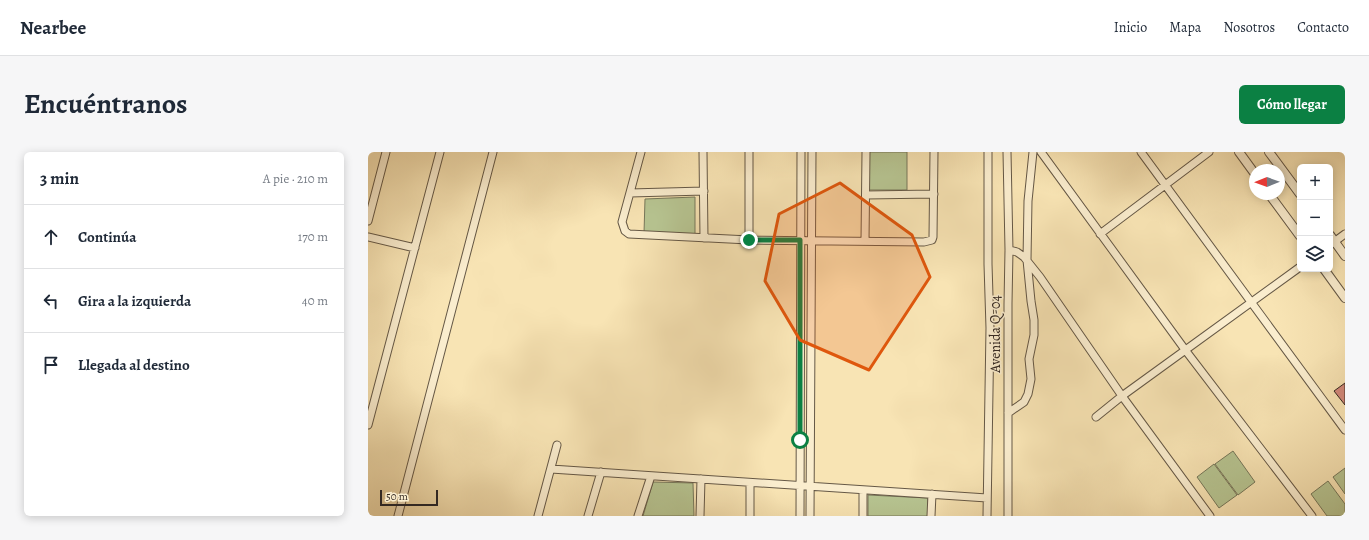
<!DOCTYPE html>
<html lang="es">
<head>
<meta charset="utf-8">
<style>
	:root { --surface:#fff; --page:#f6f6f7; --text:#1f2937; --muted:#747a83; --line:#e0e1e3; --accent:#0b8043 }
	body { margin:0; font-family:Alegreya,serif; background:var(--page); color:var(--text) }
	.controls { position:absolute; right:12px; top:12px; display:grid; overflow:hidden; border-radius:6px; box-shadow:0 2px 10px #0003 }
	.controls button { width:36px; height:36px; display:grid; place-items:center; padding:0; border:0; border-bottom:1px solid var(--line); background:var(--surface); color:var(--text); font:20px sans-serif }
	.compass { position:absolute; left:881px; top:12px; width:36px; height:36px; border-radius:50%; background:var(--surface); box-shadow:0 2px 10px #0003; rotate:269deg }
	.scale { position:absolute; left:12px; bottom:10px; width:58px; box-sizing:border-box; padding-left:4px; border:2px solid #342922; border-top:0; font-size:11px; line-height:14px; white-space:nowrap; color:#342922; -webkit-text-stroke:3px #faedce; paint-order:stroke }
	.stop { position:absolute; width:12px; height:12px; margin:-9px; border:3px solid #0b8043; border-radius:50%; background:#fff }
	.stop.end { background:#0b8043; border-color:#fff; box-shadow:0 1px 4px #0008 }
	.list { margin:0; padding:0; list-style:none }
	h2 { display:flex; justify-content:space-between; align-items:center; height:52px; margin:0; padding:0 16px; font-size:17px }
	h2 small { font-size:13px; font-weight:400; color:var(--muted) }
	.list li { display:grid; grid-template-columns:26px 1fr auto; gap:12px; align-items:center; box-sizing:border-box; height:64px; padding:0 16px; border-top:1px solid var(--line) }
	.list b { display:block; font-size:15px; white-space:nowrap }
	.list em { font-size:13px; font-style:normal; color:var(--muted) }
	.icon { flex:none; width:22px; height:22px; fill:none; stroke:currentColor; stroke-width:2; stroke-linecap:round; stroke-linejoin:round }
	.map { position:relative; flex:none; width:977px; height:364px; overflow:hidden; border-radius:6px }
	header { display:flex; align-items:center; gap:24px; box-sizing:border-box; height:56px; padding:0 20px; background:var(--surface); border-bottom:1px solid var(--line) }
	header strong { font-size:19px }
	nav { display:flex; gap:22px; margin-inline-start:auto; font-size:14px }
	.intro { display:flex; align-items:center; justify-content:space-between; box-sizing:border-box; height:96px; padding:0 24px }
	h1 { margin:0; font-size:28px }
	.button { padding:10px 18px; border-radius:6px; background:var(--accent); color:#fff; font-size:14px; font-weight:700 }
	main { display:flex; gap:24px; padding:0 24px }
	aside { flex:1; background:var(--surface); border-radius:6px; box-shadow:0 2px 10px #0003 }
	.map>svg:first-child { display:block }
	.green { fill:#b7c592; stroke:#76775a }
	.building { fill:#d48a7d; stroke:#342922 }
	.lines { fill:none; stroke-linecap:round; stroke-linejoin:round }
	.minor-casing { stroke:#655846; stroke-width:9 }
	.tertiary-casing { stroke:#655846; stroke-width:10 }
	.minor { stroke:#faedce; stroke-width:7 }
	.tertiary { stroke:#faedce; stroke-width:8 }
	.route { stroke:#0b8043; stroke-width:5 }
	.marked { fill:#df570d; fill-opacity:0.2; stroke:#df570d; stroke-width:3; stroke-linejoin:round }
	.labels { text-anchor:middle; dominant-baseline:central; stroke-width:3; stroke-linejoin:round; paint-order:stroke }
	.street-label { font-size:14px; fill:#342922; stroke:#faedce }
</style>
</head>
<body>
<header>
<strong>Nearbee</strong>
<nav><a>Inicio</a><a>Mapa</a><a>Nosotros</a><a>Contacto</a></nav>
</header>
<div class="intro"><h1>Encuéntranos</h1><a class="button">Cómo llegar</a></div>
<main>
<aside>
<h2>3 min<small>A pie · 210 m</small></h2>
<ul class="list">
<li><svg class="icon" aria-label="ahead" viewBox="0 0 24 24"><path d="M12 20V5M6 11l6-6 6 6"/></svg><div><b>Continúa</b></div><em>170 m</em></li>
<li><svg class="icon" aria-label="left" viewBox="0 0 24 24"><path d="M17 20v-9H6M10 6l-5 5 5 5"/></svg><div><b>Gira a la izquierda</b></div><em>40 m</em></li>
<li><svg class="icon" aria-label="arrive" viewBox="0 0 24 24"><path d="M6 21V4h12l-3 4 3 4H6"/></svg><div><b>Llegada al destino</b></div></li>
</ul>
</aside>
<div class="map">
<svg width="977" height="364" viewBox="0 0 977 364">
	<rect width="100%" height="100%" fill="#f8e4b4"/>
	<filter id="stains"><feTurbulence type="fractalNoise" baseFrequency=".005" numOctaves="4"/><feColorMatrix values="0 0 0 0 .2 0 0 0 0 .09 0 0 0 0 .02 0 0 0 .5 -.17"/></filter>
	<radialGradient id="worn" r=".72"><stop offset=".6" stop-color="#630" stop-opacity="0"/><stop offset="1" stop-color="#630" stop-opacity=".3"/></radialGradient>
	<path class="green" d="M499,0H539V38H502L499,35Z
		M327,45V83L276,81L277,47Z
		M865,299L887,330L870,343L847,312Z
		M846,312L869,343L851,356L829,325Z
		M977,316V342L965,325Z
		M960,329L977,352V364H959L943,342Z
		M285,330L325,331L326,364H275Z
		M500,343L560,346V364H500Z"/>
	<path class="building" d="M977,231V253L966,239Z"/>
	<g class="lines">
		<g class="minor-casing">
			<path id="minor" d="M273,0L254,70L257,79L261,82L381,88L556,90L564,88L565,85L566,0
				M335,0L336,86
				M639,0L641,98L640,152V364
				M673,0L818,199L944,364
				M773,0L977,278
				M262,41L336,39
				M498,43L566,42
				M0,69L18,0
				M732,82L841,0
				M0,85L47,96
				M381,88V0
				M497,89L498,0
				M962,93L977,82
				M641,98L649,100L656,105L672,125L754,244L842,364
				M640,261L656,250L660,242L663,227L661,207L666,183V168L663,149L659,108L660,49L665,0
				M728,265L754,244L932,115
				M0,273L72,0
				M183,317L619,346
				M30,364L125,0
				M170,364L189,293
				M220,364L233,320
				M270,364L283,324
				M332,364L333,327
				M382,364V331
				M432,364L433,0
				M442,364L444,0
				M495,364V338
				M563,364L564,342
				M619,364L622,176L620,112V0"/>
		</g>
		<g class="tertiary-casing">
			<path id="tertiary" d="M871,0L887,22
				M901,0L932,42
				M901,42L932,84
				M962,83L977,104
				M956,117L977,146"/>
		</g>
		<use href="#minor" class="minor"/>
		<use href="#tertiary" class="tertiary"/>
	</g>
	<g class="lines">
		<path class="route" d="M381,88H432V288"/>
	</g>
	<path class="marked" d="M472,31L544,83L562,125L501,218L432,188L397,129L411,62Z"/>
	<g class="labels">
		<g class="street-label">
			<text transform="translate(627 182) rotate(-90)">Avenida Q-04</text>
		</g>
	</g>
	<rect width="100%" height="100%" filter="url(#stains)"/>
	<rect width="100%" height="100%" fill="url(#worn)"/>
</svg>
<div class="controls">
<button>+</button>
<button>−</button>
<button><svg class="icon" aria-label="layers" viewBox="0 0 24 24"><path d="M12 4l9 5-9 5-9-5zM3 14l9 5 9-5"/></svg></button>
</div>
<svg class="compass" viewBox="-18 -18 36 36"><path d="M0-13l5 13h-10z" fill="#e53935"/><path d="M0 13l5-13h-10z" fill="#747a83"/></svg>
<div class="scale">50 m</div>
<div class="stop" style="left:432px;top:288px"></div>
<div class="stop end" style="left:381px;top:88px"></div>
</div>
</main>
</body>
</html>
